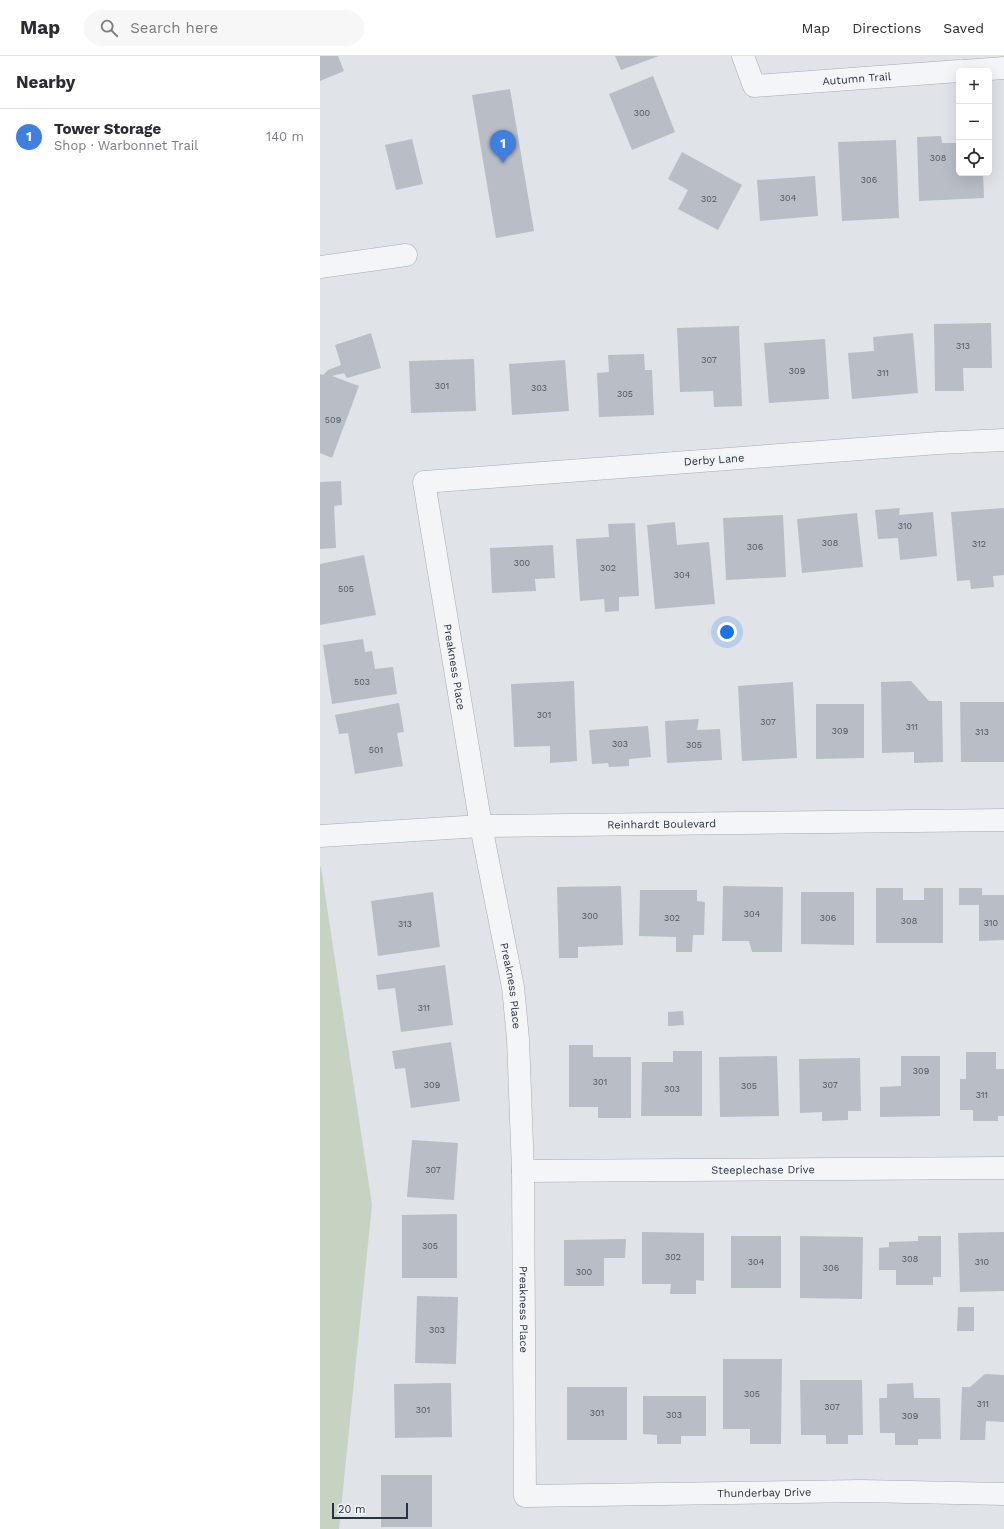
<!DOCTYPE html>
<html lang="en">
<head>
<meta charset="utf-8">
<style>
	:root { --surface:#fff; --page:#f7f7f7; --text:#2b2b33; --muted:#7c7c81; --line:#e1e1e2; --accent:#cc485f }
	body { margin:0; font-family:"Work Sans",sans-serif; background:var(--page); color:var(--text) }
	.controls { position:absolute; right:12px; top:12px; display:grid; overflow:hidden; border-radius:6px; box-shadow:0 4px 16px #0002 }
	.controls button { width:36px; height:36px; display:grid; place-items:center; padding:0; border:0; border-bottom:1px solid var(--line); background:var(--surface); color:var(--text); font:20px sans-serif }
	.scale { position:absolute; left:12px; bottom:10px; width:76px; box-sizing:border-box; padding-left:4px; border:2px solid #293240; border-top:0; font-size:11px; line-height:14px; white-space:nowrap; color:#293240; -webkit-text-stroke:3px #f0f3f6; paint-order:stroke }
	.you { position:absolute; left:407px; top:576px; width:14px; height:14px; margin:-10px; border:3px solid #fff; border-radius:50%; background:#1a73e8; box-shadow:0 0 0 6px #1a73e833 }
	.badge { display:grid; place-items:center; width:26px; height:26px; border-radius:50%; background:var(--accent); color:#fff; font-size:13px; font-weight:700 }
	.pin { position:absolute; translate:-50% -33px; filter:drop-shadow(0 1px 2px #0008) }
	.pin::after { content:''; position:absolute; top:21px; width:14px; height:12px; background:inherit; clip-path:polygon(0 0,100% 0,50% 100%) }
	.list { margin:0; padding:0; list-style:none }
	h2 { display:flex; justify-content:space-between; align-items:center; height:52px; margin:0; padding:0 16px; font-size:17px }
	h2 small { font-size:13px; font-weight:400; color:var(--muted) }
	.list li { display:grid; grid-template-columns:26px 1fr auto; gap:12px; align-items:center; box-sizing:border-box; height:56px; padding:0 16px; border-top:1px solid var(--line) }
	.list b { display:block; font-size:15px; white-space:nowrap }
	.list p { margin:0; font-size:13px; white-space:nowrap; color:var(--muted) }
	.list em { font-size:13px; font-style:normal; color:var(--muted) }
	.icon { flex:none; width:22px; height:22px; fill:none; stroke:currentColor; stroke-width:2; stroke-linecap:round; stroke-linejoin:round }
	.map { position:relative; flex:none; width:684px; height:1473px; overflow:hidden }
	header { display:flex; align-items:center; gap:24px; box-sizing:border-box; height:56px; padding:0 20px; background:var(--surface); border-bottom:1px solid var(--line) }
	header strong { font-size:19px }
	nav { display:flex; gap:22px; margin-inline-start:auto; font-size:14px }
	.search { width:280px; height:36px; background:var(--page); display:flex; align-items:center; gap:10px; box-sizing:border-box; padding:0 14px; border-radius:22px; color:var(--muted); font-size:15px }
	main { display:flex }
	aside { flex:1; background:var(--surface) }
	.map>svg:first-child { display:block }
	.green { fill:#c6d3c2 }
	.building { fill:#b8bdc6 }
	.lines { fill:none; stroke-linecap:round; stroke-linejoin:round }
	.street-casing { stroke:#a5abb3; stroke-width:23 }
	.street { stroke:#f3f5f7; stroke-width:22 }
	.labels { text-anchor:middle; dominant-baseline:central; stroke-width:4; stroke-linejoin:round; paint-order:stroke }
	.number-label { font-size:9px; fill:#4d5562 }
	.street-label { font-size:11px; fill:#293240; stroke:#f0f3f6 }
</style>
</head>
<body>
<header>
<strong>Map</strong>
<div class="search"><svg class="icon" aria-label="search" viewBox="0 0 24 24"><circle cx="10" cy="10" r="6"/><path d="M15 15l6 6"/></svg>Search here</div>
<nav><a>Map</a><a>Directions</a><a>Saved</a></nav>
</header>
<main>
<aside>
<h2>Nearby<small></small></h2>
<ul class="list">
<li><span class="badge" style="background:#3f7fe0">1</span><div><b>Tower Storage</b><p>Shop · Warbonnet Trail</p></div><em>140 m</em></li>
</ul>
</aside>
<div class="map">
<svg width="684" height="1473" viewBox="0 0 684 1473">
	<rect width="100%" height="100%" fill="#e0e4e9"/>
	<path class="green" d="M0,811H1L52,1149L19,1473H0Z"/>
	<path class="building" d="M0,0H18L24,15L0,25Z
		M295,0H339L301,14Z
		M333,20L355,76L312,94L289,38Z
		M190,33L214,175L176,182L152,39Z
		M621,80L622,87H639V117H663L664,142L599,145L597,81Z
		M92,83L103,128L76,134L65,89Z
		M576,84L579,162L522,165L518,86Z
		M362,96L422,129L398,174L358,153L368,134L348,123Z
		M495,120L498,160L440,165L437,124Z
		M671,267L672,312H643L644,335H615L614,268Z
		M419,270L422,350L394,351L393,335L360,336L357,272Z
		M51,277L61,312L27,322L24,317L12,320L39,330L12,402L0,397V318L3,319L8,314L21,309L15,289Z
		M593,277L598,337L532,343L528,297L554,295L553,281Z
		M505,283L509,343L449,347L444,287Z
		M324,298L325,314H332L334,359L279,361L277,317L289,316L288,299Z
		M154,303L156,355L91,357L89,305Z
		M245,304L249,355L192,359L189,308Z
		M21,425L22,449L14,450L16,492L0,493V426Z
		M580,452L579,459L613,456L617,500L580,504L578,482L558,483L555,454Z
		M684,452V519L673,520L674,531L651,533L650,524L637,525L631,456Z
		M537,457L543,511L482,517L477,463Z
		M463,459L466,521L406,524L403,462Z
		M355,466L357,489L389,486L395,548L335,553L327,469Z
		M315,467L319,540L299,541V555L285,556L284,543L260,545L256,483L289,481L288,468Z
		M233,489L235,522L215,523L216,535L172,537L170,492Z
		M44,499L56,559L0,569V508Z
		M43,583L45,596L52,595L55,613L73,611L77,638L12,648L3,589Z
		M254,625L257,705L230,707V690L194,691L191,628Z
		M591,625L609,645H622L623,706L594,707V696L562,697L561,626Z
		M473,626L477,702L422,705L418,630Z
		M640,646H684V706H641Z
		M79,647L84,676L77,677L83,710L35,718L28,677L19,678L15,659Z
		M496,648H544V702L496,703Z
		M379,663L377,674L400,673L402,704L347,707L345,665Z
		M328,670L331,701L309,703V710L289,711L288,707L272,708L269,674Z
		M301,830L303,889L258,891V902H239L237,831Z
		M403,830L463,831L462,896H432L429,885H402Z
		M556,832H583V844H604V832H623V887H556Z
		M639,832H662V839H684V884L659,885V849H639Z
		M320,834H377V845L385,846L384,879H373L372,896H356V881L319,880Z
		M113,836L120,891L58,900L51,845Z
		M481,836H534V889L481,888Z
		M125,909L133,969L81,976L75,932L58,934L56,919Z
		M363,955L364,969L348,970V956Z
		M131,986L140,1045L91,1052L85,1012L75,1013L72,995Z
		M249,989H273V1001H311V1062H278V1051H249Z
		M353,995H382V1060H321L322,1006H353Z
		M646,996H676V1013H684V1060H678V1065H653V1054H640V1023H646Z
		M457,1000L459,1060L400,1061L399,1001Z
		M581,1000H620V1060L560,1061V1031L581,1030Z
		M540,1002L541,1055H528V1064L502,1065V1056L480,1057L479,1003Z
		M92,1084L138,1087L134,1144L87,1141Z
		M137,1158V1222H82V1159Z
		M322,1176L384,1177V1225L376,1224V1238H350L351,1228H322Z
		M684,1176V1235L640,1236L638,1177Z
		M411,1180H461V1232H411Z
		M480,1180L543,1181L542,1243L480,1242Z
		M598,1180H621V1221H613V1229H576V1214H559V1192L569,1191V1186L598,1185Z
		M306,1183L305,1202H284V1230H244V1184Z
		M97,1240L138,1241L136,1308L95,1307Z
		M638,1251H654V1275H637Z
		M403,1303H462L461,1388H430V1373H403Z
		M665,1318L684,1319V1366L666,1365L665,1384H640L642,1331H650Z
		M480,1324H542L543,1379H528V1388H506V1379H481Z
		M131,1327L132,1381L75,1382L74,1328Z
		M593,1327L594,1342H620L621,1383H598V1389H575V1377H560L559,1342H567V1328Z
		M247,1331H307V1384H247Z
		M323,1340H386V1380H361V1388H337V1379L323,1378Z
		M61,1419H112V1471H61Z"/>
	<g class="lines">
		<g class="street-casing">
			<g id="street">
				<path id="s1" d="M423,0L434,30L639,15"/>
				<path d="M644,15L684,12"/>
				<path d="M0,211L86,199"/>
				<path id="s2" d="M684,384L619,387L104,426L161,770L193,931L198,983L203,1115L205,1440L541,1435L684,1438"/>
				<path id="s3" d="M0,780L161,770L684,764"/>
				<path id="s4" d="M203,1115L684,1112"/>
			</g>
		</g>
		<use href="#street" class="street"/>
	</g>
	<g class="labels">
		<g class="number-label">
			<text x="322" y="57">300</text>
			<text x="618" y="102">308</text>
			<text x="549" y="124">306</text>
			<text x="468" y="142">304</text>
			<text x="389" y="143">302</text>
			<text x="643" y="290">313</text>
			<text x="389" y="304">307</text>
			<text x="477" y="315">309</text>
			<text x="563" y="317">311</text>
			<text x="122" y="330">301</text>
			<text x="219" y="332">303</text>
			<text x="305" y="338">305</text>
			<text x="13" y="364">509</text>
			<text x="585" y="470">310</text>
			<text x="510" y="487">308</text>
			<text x="659" y="488">312</text>
			<text x="435" y="491">306</text>
			<text x="202" y="507">300</text>
			<text x="288" y="512">302</text>
			<text x="362" y="519">304</text>
			<text x="26" y="533">505</text>
			<text x="42" y="626">503</text>
			<text x="224" y="659">301</text>
			<text x="448" y="666">307</text>
			<text x="592" y="671">311</text>
			<text x="520" y="675">309</text>
			<text x="662" y="676">313</text>
			<text x="300" y="688">303</text>
			<text x="374" y="689">305</text>
			<text x="56" y="694">501</text>
			<text x="432" y="858">304</text>
			<text x="270" y="860">300</text>
			<text x="352" y="862">302</text>
			<text x="508" y="862">306</text>
			<text x="589" y="865">308</text>
			<text x="671" y="867">310</text>
			<text x="85" y="868">313</text>
			<text x="104" y="952">311</text>
			<text x="601" y="1015">309</text>
			<text x="280" y="1026">301</text>
			<text x="112" y="1029">309</text>
			<text x="510" y="1029">307</text>
			<text x="429" y="1030">305</text>
			<text x="352" y="1033">303</text>
			<text x="662" y="1039">311</text>
			<text x="113" y="1114">307</text>
			<text x="110" y="1190">305</text>
			<text x="353" y="1201">302</text>
			<text x="590" y="1203">308</text>
			<text x="436" y="1206">304</text>
			<text x="662" y="1206">310</text>
			<text x="511" y="1212">306</text>
			<text x="264" y="1216">300</text>
			<text x="117" y="1274">303</text>
			<text x="432" y="1338">305</text>
			<text x="663" y="1348">311</text>
			<text x="512" y="1351">307</text>
			<text x="103" y="1354">301</text>
			<text x="277" y="1357">301</text>
			<text x="354" y="1359">303</text>
			<text x="590" y="1360">309</text>
		</g>
		<g class="street-label">
			<text stroke="none"><textPath href="#s1" startOffset="135">Autumn Trail</textPath></text>
			<text transform="translate(394 404) rotate(-4)">Derby Lane</text>
			<text stroke="none"><textPath href="#s2" startOffset="769">Preakness Place</textPath></text>
			<text stroke="none"><textPath href="#s3" startOffset="342">Reinhardt Boulevard</textPath></text>
			<text stroke="none"><textPath href="#s2" startOffset="1093">Preakness Place</textPath></text>
			<text stroke="none"><textPath href="#s4" startOffset="240">Steeplechase Drive</textPath></text>
			<text stroke="none"><textPath href="#s2" startOffset="1417">Preakness Place</textPath></text>
			<text stroke="none"><textPath href="#s2" startOffset="1843">Thunderbay Drive</textPath></text>
		</g>
	</g>
</svg>
<div class="controls">
<button>+</button>
<button>−</button>
<button><svg class="icon" aria-label="locate" viewBox="0 0 24 24"><circle cx="12" cy="12" r="6"/><path d="M12 2v4M12 18v4M2 12h4M18 12h4"/></svg></button>
</div>
<div class="scale">20 m</div>
<div class="you"></div>
<div class="pin badge" style="left:183px;top:107px;background:#3f7fe0">1</div>
</div>
</main>
</body>
</html>
